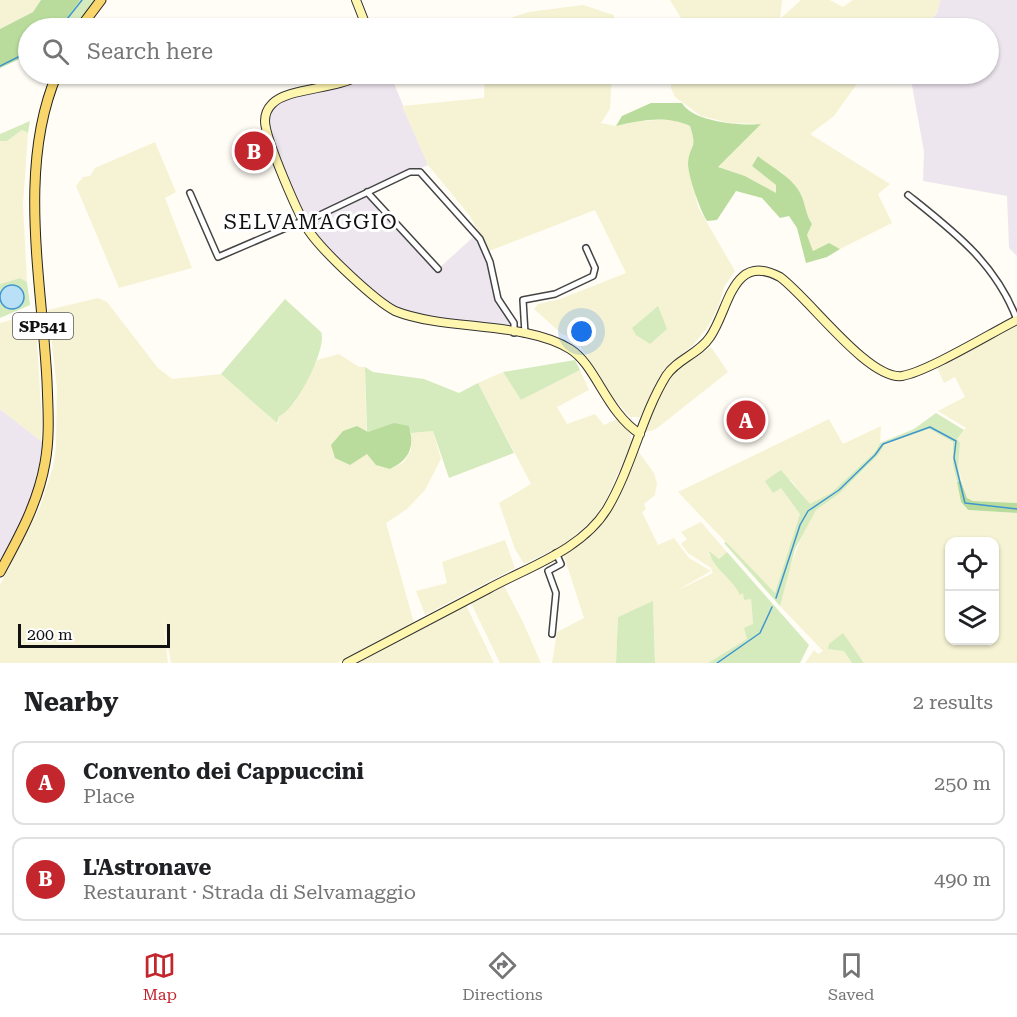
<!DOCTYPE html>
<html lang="en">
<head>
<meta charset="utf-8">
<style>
	:root { --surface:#fff; --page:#f2f2f2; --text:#202124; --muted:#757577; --line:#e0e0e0; --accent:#c4262e }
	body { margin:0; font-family:"Roboto Serif",serif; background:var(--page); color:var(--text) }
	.controls { position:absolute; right:18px; bottom:18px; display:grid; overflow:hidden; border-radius:12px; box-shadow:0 2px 4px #0004 }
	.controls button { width:54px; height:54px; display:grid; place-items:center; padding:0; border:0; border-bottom:2px solid var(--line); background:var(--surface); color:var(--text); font:30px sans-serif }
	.scale { position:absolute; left:18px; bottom:15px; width:152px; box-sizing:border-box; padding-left:6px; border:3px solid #111; border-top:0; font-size:16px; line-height:21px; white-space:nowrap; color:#111; -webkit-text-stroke:4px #fff; paint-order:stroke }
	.you { position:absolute; left:582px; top:332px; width:21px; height:21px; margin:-15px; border:4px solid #fff; border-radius:50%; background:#1a73e8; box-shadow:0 0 0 9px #1a73e833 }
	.badge { display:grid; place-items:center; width:39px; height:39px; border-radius:50%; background:var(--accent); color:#fff; font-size:20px; font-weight:700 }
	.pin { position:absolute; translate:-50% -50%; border:3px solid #fff; box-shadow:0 2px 6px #0006 }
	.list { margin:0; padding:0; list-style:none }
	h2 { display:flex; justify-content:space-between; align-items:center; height:78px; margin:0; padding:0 24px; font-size:26px }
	h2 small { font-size:20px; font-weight:400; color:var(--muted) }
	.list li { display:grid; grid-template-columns:39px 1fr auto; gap:18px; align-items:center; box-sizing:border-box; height:84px; margin:0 12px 12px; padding:0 12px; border:2px solid var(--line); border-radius:12px }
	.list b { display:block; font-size:22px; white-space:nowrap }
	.list p { margin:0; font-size:20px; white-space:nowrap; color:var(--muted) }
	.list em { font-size:20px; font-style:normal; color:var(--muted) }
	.icon { flex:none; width:33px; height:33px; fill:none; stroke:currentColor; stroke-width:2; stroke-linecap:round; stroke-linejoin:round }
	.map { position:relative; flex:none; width:1017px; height:663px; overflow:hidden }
	.search { position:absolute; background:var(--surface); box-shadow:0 2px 4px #0004; left:18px; right:18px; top:18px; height:66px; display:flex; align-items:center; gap:15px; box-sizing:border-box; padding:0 21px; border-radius:33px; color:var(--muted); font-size:22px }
	.sheet { height:270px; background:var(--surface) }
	nav { display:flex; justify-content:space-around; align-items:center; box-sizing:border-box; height:84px; border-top:2px solid var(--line); background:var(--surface); font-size:16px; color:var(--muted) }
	nav a { display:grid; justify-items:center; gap:3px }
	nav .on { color:var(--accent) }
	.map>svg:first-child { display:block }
	.industrial { fill:#eee6ef }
	.farmland { fill:#f6f3d4; fill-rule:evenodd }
	.green { fill:#d5ebbd }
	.forest { fill:#b9dc9c }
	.water { fill:#b9e0f7; stroke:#3f96cf; stroke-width:1.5 }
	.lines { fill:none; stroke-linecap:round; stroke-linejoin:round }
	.stream { stroke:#3f96cf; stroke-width:1.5 }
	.street-casing { stroke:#444; stroke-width:8 }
	.secondary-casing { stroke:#333; stroke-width:10 }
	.primary-casing { stroke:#222; stroke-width:11 }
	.street { stroke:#fff; stroke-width:5 }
	.secondary { stroke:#fff6b0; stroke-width:8 }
	.primary { stroke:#f9d66b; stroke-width:9 }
	.labels { text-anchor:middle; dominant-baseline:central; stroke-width:6; stroke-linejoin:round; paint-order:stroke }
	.shield { fill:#fff; stroke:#585858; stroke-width:1.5 }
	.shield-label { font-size:16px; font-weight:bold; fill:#111 }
	.quarter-label { font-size:21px; letter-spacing:1.5px; fill:#111; stroke:#fff }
</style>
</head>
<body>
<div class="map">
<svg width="1017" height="663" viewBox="0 0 1017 663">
	<rect width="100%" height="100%" fill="#fffdf5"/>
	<path class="industrial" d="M940,0H1017V256L1009,248L1007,196L923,181L924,152L910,74H988V28H923L937,13Z
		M390,74L428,165L367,191L438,269L480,231L493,264L499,292L518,324L520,334L392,310L312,236L265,124L273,103L355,78Z
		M0,409L44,443L29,509L0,566Z"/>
	<path class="farmland" d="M0,0H41L33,12L0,29Z
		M670,0H782L780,19L801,0H830L843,7L853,0H940L937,13L923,28H687Z
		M583,5L614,15V28H495L498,22L528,12Z
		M485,74H612L610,109L601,123L616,126L639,121L674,119L690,126L695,143L688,163L698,207L735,271L724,287L719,305L708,327L693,345L664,369L640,417H630L607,391L576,339L562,334L534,309L538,304L560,299L626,273L595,210L489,251L470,216L428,165L402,106L484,98Z
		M671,74H868L861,78L834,116L810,134L890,184L878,194L892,223L840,249L829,243L813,251L807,235L812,224L806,215L802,197L782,172L770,167L758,156L752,166L776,185L777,194L745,176L718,167L760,124L730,123L701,116L675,97L671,88Z
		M22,130L28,133L23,205L27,282L20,278L0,284V141H7Z
		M155,142L176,192L165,198L192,268L119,288L76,186L83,177L90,176L95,168Z
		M98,298L107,302L158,368L172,379L221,374L278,424L279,416L295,402L317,360L339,354L359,367H365L367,454L390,469L404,462L411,450V433L433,431L441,459L425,490L407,509L386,523L414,623L337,663H171L163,619L168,663H0V585L40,507L53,467L56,447L57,388L48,310Z
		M35,313L42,421L41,441L0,409V323Z
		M1017,325V503L973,501L967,498L958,467L960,443L957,439L966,428L938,411L965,397L955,377L944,383L936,365Z
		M711,347L728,372L656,429L640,434L663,382L683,365Z
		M580,370L589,390L557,407L567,424L595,414L604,425L617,419L630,432L632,442L606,500L594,519L563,545L524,564L515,549L499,503L531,484L478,383L503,372L521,400Z
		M829,419L843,444L881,426L880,443L875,452L831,493L810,505L791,480L781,487L801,514L775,594L678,492Z
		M929,429L953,442V465L961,502L967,510L1017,513V663H864L843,634L844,650L852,663H805L814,650L818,654L823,651L780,606L788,572L807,523L816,510L839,494L868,466L885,444ZM950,542H994V640H950Z
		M638,451L654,473L657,483L655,495L644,504L646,509L642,512L658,545L674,538L689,558L711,571L676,591L713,573L711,568L688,553L681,544L687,539L681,532L701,522L727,552L719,559L708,553L723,574L736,585L740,594L743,593L751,599L753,624L748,639L708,663H655L653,602L618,617L616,663H552L557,632L584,618L563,553L595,530Z
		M505,540L515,568L425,615L416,591L447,583L442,562Z
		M503,584L522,620L541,663H500L470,601Z
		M465,603L494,663H353Z"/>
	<path class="green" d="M80,0H97L76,28H60Z
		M30,121L28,133L22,130L7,141H0V134Z
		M20,278L27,282L30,305L0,318V284Z
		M285,299L321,332C328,347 295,412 279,416L277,423L221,374Z
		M658,306L667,329L650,344L636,335L632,328Z
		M575,360L580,370L521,400L503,372Z
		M365,367L373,372L424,379L459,393L478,383L514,453L449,478L433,431L411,433L409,426L367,432Z
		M936,413L964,430L957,439L960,443L958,467L961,481L957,482L953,465V442L929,429L885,444L878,455L839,494L816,510L795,549L780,606L724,543L726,542L775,593L800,514L781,488L773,493L765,481L781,470L810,504L831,493L875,452L880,443L914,429Z
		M709,551L719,559L727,552L809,645L800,663H708L747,639L744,628L753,624L751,599L744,600L743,593L740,595C733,579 712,568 709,551Z
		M653,601L655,663H616L618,617Z
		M843,633L864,663H852L844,651L828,649L829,644Z"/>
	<path class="forest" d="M41,0H80L60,28H28V55L0,68V29L33,12Z
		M651,103H682C693,122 741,126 761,124L718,167L745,176L776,193V185L752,166L758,156C773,169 794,177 802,197C806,207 806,215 812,224L807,235L813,251L829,243L840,249L827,257L806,263L797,228L789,216L780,218L762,198L736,191L717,220L707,221C700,210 688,176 688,163C690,143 698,150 690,126C666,115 641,120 616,126L622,116Z
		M394,423L409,426C415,448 409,460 390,469L376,465L367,454L350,465L335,458L331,445L343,431L357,426L368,432Z
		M961,481L967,498L973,501L1017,503V513L968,510L961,502L957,482Z"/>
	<path class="water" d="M0 297a12 12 0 1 1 24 0a12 12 0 1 1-24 0Z"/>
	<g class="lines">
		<path class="stream" d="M60,28L82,0
			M0,66L28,52
			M776,598L800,525L808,511L839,490L875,455L883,444L930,427L956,441L954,458L965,503L1017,509
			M717,663L760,633L772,607"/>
		<g class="street-casing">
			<path id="street" d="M367,192L438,269
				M190,193L218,257L302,221
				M908,195C953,231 996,263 1017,320
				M303,223L410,172H420L480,239L490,262L498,299L514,323V333
				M525,334L523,300L555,294L593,276L595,268L586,248
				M552,634L556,593L548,571L561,564L556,553"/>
		</g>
		<g class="secondary-casing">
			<path id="secondary" d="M356,0L367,28
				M361,74C339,90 288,87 272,104C267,109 265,115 265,121C265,138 300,220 311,234C326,254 374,300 395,311C445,331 525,321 570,349C596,365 606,412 640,434
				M347,663C394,638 441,614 488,589C528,567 582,550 607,509C632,467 641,417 666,376C677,359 699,354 710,337C729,310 732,251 780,277C809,298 868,380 902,376C927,372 991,333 1017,320"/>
		</g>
		<g class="primary-casing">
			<path id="primary" d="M80,28L101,0
				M0,572C19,537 38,503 45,463C50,436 48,409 47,381C42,282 17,167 57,74"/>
		</g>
		<use href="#street" class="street"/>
		<use href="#secondary" class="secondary"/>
		<use href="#primary" class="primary"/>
	</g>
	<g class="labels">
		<rect class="shield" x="13" y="313" width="60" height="26" rx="4.5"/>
		<g class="shield-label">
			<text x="43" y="326">SP541</text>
		</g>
		<g class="quarter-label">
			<text x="311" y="222">SELVAMAGGIO</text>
		</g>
	</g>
</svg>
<div class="controls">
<button><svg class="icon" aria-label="locate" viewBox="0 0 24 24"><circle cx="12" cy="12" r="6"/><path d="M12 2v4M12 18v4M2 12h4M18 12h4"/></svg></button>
<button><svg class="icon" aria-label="layers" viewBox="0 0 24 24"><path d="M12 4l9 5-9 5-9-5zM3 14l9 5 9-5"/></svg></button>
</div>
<div class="scale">200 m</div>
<div class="you"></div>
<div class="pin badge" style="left:746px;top:420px">A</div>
<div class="pin badge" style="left:254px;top:151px">B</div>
<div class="search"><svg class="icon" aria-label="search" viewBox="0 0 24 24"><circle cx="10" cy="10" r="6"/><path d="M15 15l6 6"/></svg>Search here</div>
</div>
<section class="sheet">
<h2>Nearby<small>2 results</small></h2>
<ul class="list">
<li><span class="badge">A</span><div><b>Convento dei Cappuccini</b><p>Place</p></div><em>250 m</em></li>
<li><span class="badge">B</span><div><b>L'Astronave</b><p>Restaurant · Strada di Selvamaggio</p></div><em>490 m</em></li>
</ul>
</section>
<nav>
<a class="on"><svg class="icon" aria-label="map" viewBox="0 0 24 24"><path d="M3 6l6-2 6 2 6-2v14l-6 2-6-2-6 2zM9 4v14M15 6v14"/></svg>Map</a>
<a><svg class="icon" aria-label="directions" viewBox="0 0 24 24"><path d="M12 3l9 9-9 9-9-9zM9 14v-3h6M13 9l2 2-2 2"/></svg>Directions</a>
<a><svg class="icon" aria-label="saved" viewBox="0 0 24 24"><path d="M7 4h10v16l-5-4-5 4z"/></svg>Saved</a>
</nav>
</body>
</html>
